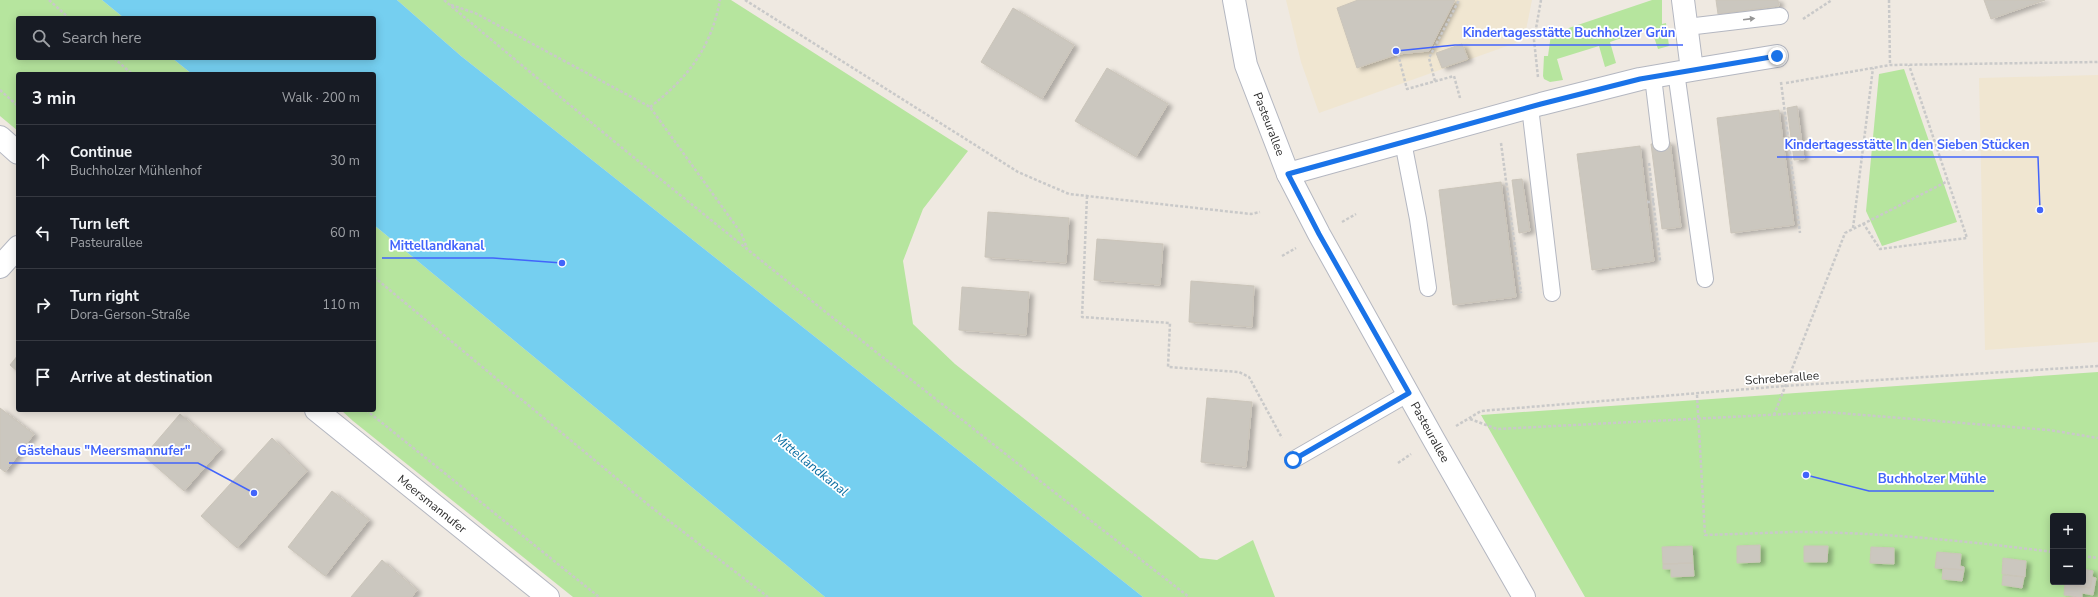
<!DOCTYPE html>
<html lang="en">
<head>
<meta charset="utf-8">
<style>
	:root { --surface:#171b24; --page:#20242c; --text:#f1f3f6; --muted:#9ea1a6; --line:#363941 }
	body { margin:0; font-family:"Nunito Sans",sans-serif; background:var(--page); color:var(--text) }
	.controls { position:absolute; right:12px; bottom:12px; display:grid; overflow:hidden; border-radius:4px; box-shadow:0 2px 10px #0003 }
	.controls button { width:36px; height:36px; display:grid; place-items:center; padding:0; border:0; border-bottom:1px solid var(--line); background:var(--surface); color:var(--text); font:20px sans-serif }
	.stop { position:absolute; width:12px; height:12px; margin:-9px; border:3px solid #1a73e8; border-radius:50%; background:#fff }
	.stop.end { background:#1a73e8; border-color:#fff; box-shadow:0 1px 4px #0008 }
	.list { margin:0; padding:0; list-style:none }
	h2 { display:flex; justify-content:space-between; align-items:center; height:52px; margin:0; padding:0 16px; font-size:17px }
	h2 small { font-size:13px; font-weight:400; color:var(--muted) }
	.list li { display:grid; grid-template-columns:26px 1fr auto; gap:12px; align-items:center; box-sizing:border-box; height:72px; padding:0 16px; border-top:1px solid var(--line) }
	.list b { display:block; font-size:15px; white-space:nowrap }
	.list p { margin:0; font-size:13px; white-space:nowrap; color:var(--muted) }
	.list em { font-size:13px; font-style:normal; color:var(--muted) }
	.icon { flex:none; width:22px; height:22px; fill:none; stroke:currentColor; stroke-width:2; stroke-linecap:round; stroke-linejoin:round }
	.map { position:relative; flex:none; width:2098px; height:597px; overflow:hidden }
	.search { position:absolute; background:var(--surface); box-shadow:0 2px 10px #0003; left:16px; top:16px; width:360px; height:44px; display:flex; align-items:center; gap:10px; box-sizing:border-box; padding:0 14px; border-radius:4px; color:var(--muted); font-size:15px }
	.panel { position:absolute; background:var(--surface); box-shadow:0 2px 10px #0003; left:16px; top:72px; width:360px; height:340px; border-radius:4px }
	.map>svg:first-child { display:block }
	.education { fill:#f0e6d1 }
	.green { fill:#b6e59e; fill-rule:evenodd }
	.water { fill:#75cff0 }
	.building { fill:#cbc7bf; stroke:#cbc5ba; filter:url(#shadow) }
	.lines { fill:none; stroke-linecap:round; stroke-linejoin:round }
	.service-casing { stroke:#b4b7c1; stroke-width:18 }
	.minor-casing { stroke:#b4b7c1; stroke-width:24 }
	.tertiary-casing { stroke:#b4b7c1; stroke-width:24 }
	.path { stroke:#c9c9c9; stroke-width:2.5; stroke-dasharray:3 2; stroke-linecap:butt }
	.service { stroke:#fff; stroke-width:16 }
	.minor { stroke:#fff; stroke-width:22 }
	.tertiary { stroke:#fff; stroke-width:22 }
	.oneway { fill:#969696 }
	.route { stroke:#1a73e8; stroke-width:5 }
	.labels { text-anchor:middle; dominant-baseline:central; stroke-width:3.5; stroke-linejoin:round; paint-order:stroke }
	.street-label { font-size:12px; fill:#2e2e2e; stroke:#fff }
	.water-label { font-size:13px; font-style:italic; fill:#0d6fa3; stroke:#fff }
	.leader { fill:none; stroke:#4264fb; stroke-width:1.5 }
	.callout-dot { fill:#4264fb; stroke:#fff; stroke-width:1.5 }
	.callout-label { font-size:13px; text-anchor:middle; font-weight:bold; fill:#4264fb; stroke:#fff; stroke-width:3.5; stroke-linejoin:round; paint-order:stroke }
</style>
</head>
<body>
<div class="map">
<svg width="2098" height="597" viewBox="0 0 2098 597">
	<defs>
		<filter id="shadow"><feDropShadow dx="4.5" dy="2.5" stdDeviation="2" flood-color="#0004"/></filter>
	</defs>
	<rect width="100%" height="100%" fill="#efe9e1"/>
	<path class="education" d="M1286,0H1532L1524,40L1319,113L1301,62Z
		M2098,75V342L1985,350L1979,78Z"/>
	<path class="green" d="M0,0H102L124,18H18V58H172L192,74H18V131L0,116Z
		M397,0H731L968,151L923,209L903,261L913,324L955,364L1200,558L1217,560L1253,540L1275,597H1143L461,56Z
		M1652,0H1662V24L1666,23L1669,46L1658,49L1651,28L1610,42L1616,63L1605,67L1599,46L1557,59L1563,80L1550,82L1544,79L1543,76L1544,56H1548L1551,34Z
		M1904,69L1957,222L1882,246L1866,211L1879,74Z
		M374,225L825,597H573L353,421L341,410H374Z
		M2098,372V597H1585L1481,415ZM2053,516H2083V582H2053Z"/>
	<path class="water" d="M102,0H397L461,56L1143,597H825L374,225V74H192L172,58H374V18H124Z"/>
	<path class="building" d="M1358,0H1455L1429,51L1398,54L1357,68L1337,8Z
		M1716,0H1778L1779,6L1718,14Z
		M1984,0H2045L1991,19Z
		M1013,8L1074,45L1042,99L981,62Z
		M1462,44L1468,59L1442,68L1436,53Z
		M1107,68L1168,104L1136,157L1075,121Z
		M1797,106L1804,159L1794,160L1787,108Z
		M1779,110L1794,225L1731,233L1717,118Z
		M1670,142L1681,227L1662,229L1651,144Z
		M1640,146L1654,261L1592,270L1577,154Z
		M1522,179L1530,231L1519,233L1512,180Z
		M1501,182L1516,297L1453,305L1439,190Z
		M988,212L1069,218L1066,263L985,257Z
		M1097,239L1163,244L1160,285L1094,280Z
		M1191,281L1254,286L1252,327L1189,322Z
		M962,287L1029,292L1026,335L959,330Z
		M18,355V372L10,365Z
		M1207,398L1252,402L1246,467L1201,462Z
		M0,408L34,434L5,472L0,468Z
		M180,414L221,449L184,491L144,456Z
		M272,438L307,471L237,548L201,516Z
		M332,491L369,520L325,576L288,547Z
		M1760,545V562L1737,563V546Z
		M1692,546L1693,563L1663,564L1662,547Z
		M1804,546H1828L1827,562H1804Z
		M1871,547L1894,548V564L1870,563Z
		M1937,552L1961,554L1960,566L1964,567V570L1935,568Z
		M2003,558L2026,561L2025,577L2002,574Z
		M382,560L417,590L412,597H351Z
		M1693,563L1694,576L1671,577V569H1663V564Z
		M1943,568L1964,570L1962,581L1942,579Z
		M2083,569L2093,571L2090,588L2065,584L2066,582H2083Z
		M2003,575L2024,577L2022,588L2002,585Z
		M2092,577L2096,578L2093,595L2082,593V597H2077L2064,595L2065,584L2090,588Z"/>
	<g class="lines">
		<g class="service-casing">
			<path id="service" d="M1687,27L1780,16
				M1676,72L1705,279
				M1653,77L1661,143
				M1530,107L1552,293
				M1403,142L1418,219L1428,288
				M1293,460L1409,393"/>
		</g>
		<g class="minor-casing">
			<path id="minor" d="M1692,70L1777,56
				M0,137L18,153
				M1288,174L1541,104L1640,79L1692,70L1683,0
				M0,267L18,247
				M316,410L548,597"/>
		</g>
		<g class="tertiary-casing">
			<path id="tertiary" d="M1234,0L1246,65L1288,174L1319,234L1434,440L1524,597"/>
		</g>
		<path class="path" d="M49,0L69,18
			M444,0C687,205 938,402 1189,597
			M745,0L1018,172L1069,194L1251,214L1260,212
			M1889,0L1890,65
			M451,5L475,13L650,107L741,233L747,248
			M1803,19L1832,0
			M1398,54L1407,89L1454,76L1460,98
			M114,58L132,74
			M1538,77L1534,40L1541,0
			M1435,81L1429,58L1459,0
			M1781,82L1800,233
			M1786,83L1890,65L2098,62
			M0,90L18,106
			M650,107C688,78 711,48 720,0
			M1501,143L1521,293
			M1649,163L1660,261
			M1087,196L1082,317L1170,323L1168,367L1239,372L1249,377L1282,438
			M1647,202H1654
			M1342,222L1356,214
			M1863,223L1880,249L1967,238L1909,65
			M1853,228L1873,68
			M1282,256L1296,248
			M374,277L651,507L768,597
			M1697,395L1705,535C1734,534 1764,533 1793,532C1879,532 1967,541 2053,552
			M366,410L599,597
			M1774,415L1845,233L1948,181
			M1470,419L1497,429L1826,412L2049,430L2098,438
			M1456,426L1481,411L1784,386L2098,366
			M1398,463L1411,454
			M2083,556L2098,558"/>
		<use href="#service" class="service"/>
		<use href="#minor" class="minor"/>
		<use href="#tertiary" class="tertiary"/>
	</g>
	<defs><path id="oneway-solid" d="M-6-.8H1V-3.2L6.5 0L1 3.2V.8H-6Z"/></defs>
	<use class="oneway" href="#oneway-solid" transform="translate(1749 19) rotate(-7)"/>
	<g class="lines">
		<path class="route" d="M1293,460L1409,393L1319,234L1288,174L1541,104L1640,79L1777,56"/>
	</g>
	<g class="labels">
		<g class="street-label">
			<text transform="translate(1269 124) rotate(69)">Pasteurallee</text>
			<text transform="translate(1782 378) rotate(-4)">Schreberallee</text>
			<text transform="translate(1430 432) rotate(61)">Pasteurallee</text>
			<text transform="translate(432 504) rotate(39)">Meersmannufer</text>
		</g>
		<g class="water-label">
			<text transform="translate(811 465) rotate(39)">Mittellandkanal</text>
		</g>
	</g>
	<path class="leader" d="M1396 51L1455 45H1683M2040 210L2038 157H1777M562 263L493 258H382M254 493L198 463H9M1806 475L1869 491H1994"/>
	<g class="callout-dot">
		<circle cx="1396" cy="51" r="4"/>
		<circle cx="2040" cy="210" r="4"/>
		<circle cx="562" cy="263" r="4"/>
		<circle cx="254" cy="493" r="4"/>
		<circle cx="1806" cy="475" r="4"/>
	</g>
	<g class="callout-label">
		<text x="1569" y="37">Kindertagesstätte Buchholzer Grün</text>
		<text x="1907" y="149">Kindertagesstätte In den Sieben Stücken</text>
		<text x="437" y="250">Mittellandkanal</text>
		<text x="104" y="455">Gästehaus "Meersmannufer"</text>
		<text x="1932" y="483">Buchholzer Mühle</text>
	</g>
</svg>
<div class="controls">
<button>+</button>
<button>−</button>
</div>
<div class="stop" style="left:1293px;top:460px"></div>
<div class="stop end" style="left:1777px;top:56px"></div>
<div class="search"><svg class="icon" aria-label="search" viewBox="0 0 24 24"><circle cx="10" cy="10" r="6"/><path d="M15 15l6 6"/></svg>Search here</div>
<section class="panel">
<h2>3 min<small>Walk · 200 m</small></h2>
<ul class="list">
<li><svg class="icon" aria-label="ahead" viewBox="0 0 24 24"><path d="M12 20V5M6 11l6-6 6 6"/></svg><div><b>Continue</b><p>Buchholzer Mühlenhof</p></div><em>30 m</em></li>
<li><svg class="icon" aria-label="left" viewBox="0 0 24 24"><path d="M17 20v-9H6M10 6l-5 5 5 5"/></svg><div><b>Turn left</b><p>Pasteurallee</p></div><em>60 m</em></li>
<li><svg class="icon" aria-label="right" viewBox="0 0 24 24"><path d="M7 20v-9h11M14 6l5 5-5 5"/></svg><div><b>Turn right</b><p>Dora-Gerson-Straße</p></div><em>110 m</em></li>
<li><svg class="icon" aria-label="arrive" viewBox="0 0 24 24"><path d="M6 21V4h12l-3 4 3 4H6"/></svg><div><b>Arrive at destination</b></div></li>
</ul>
</section>
</div>
</body>
</html>
